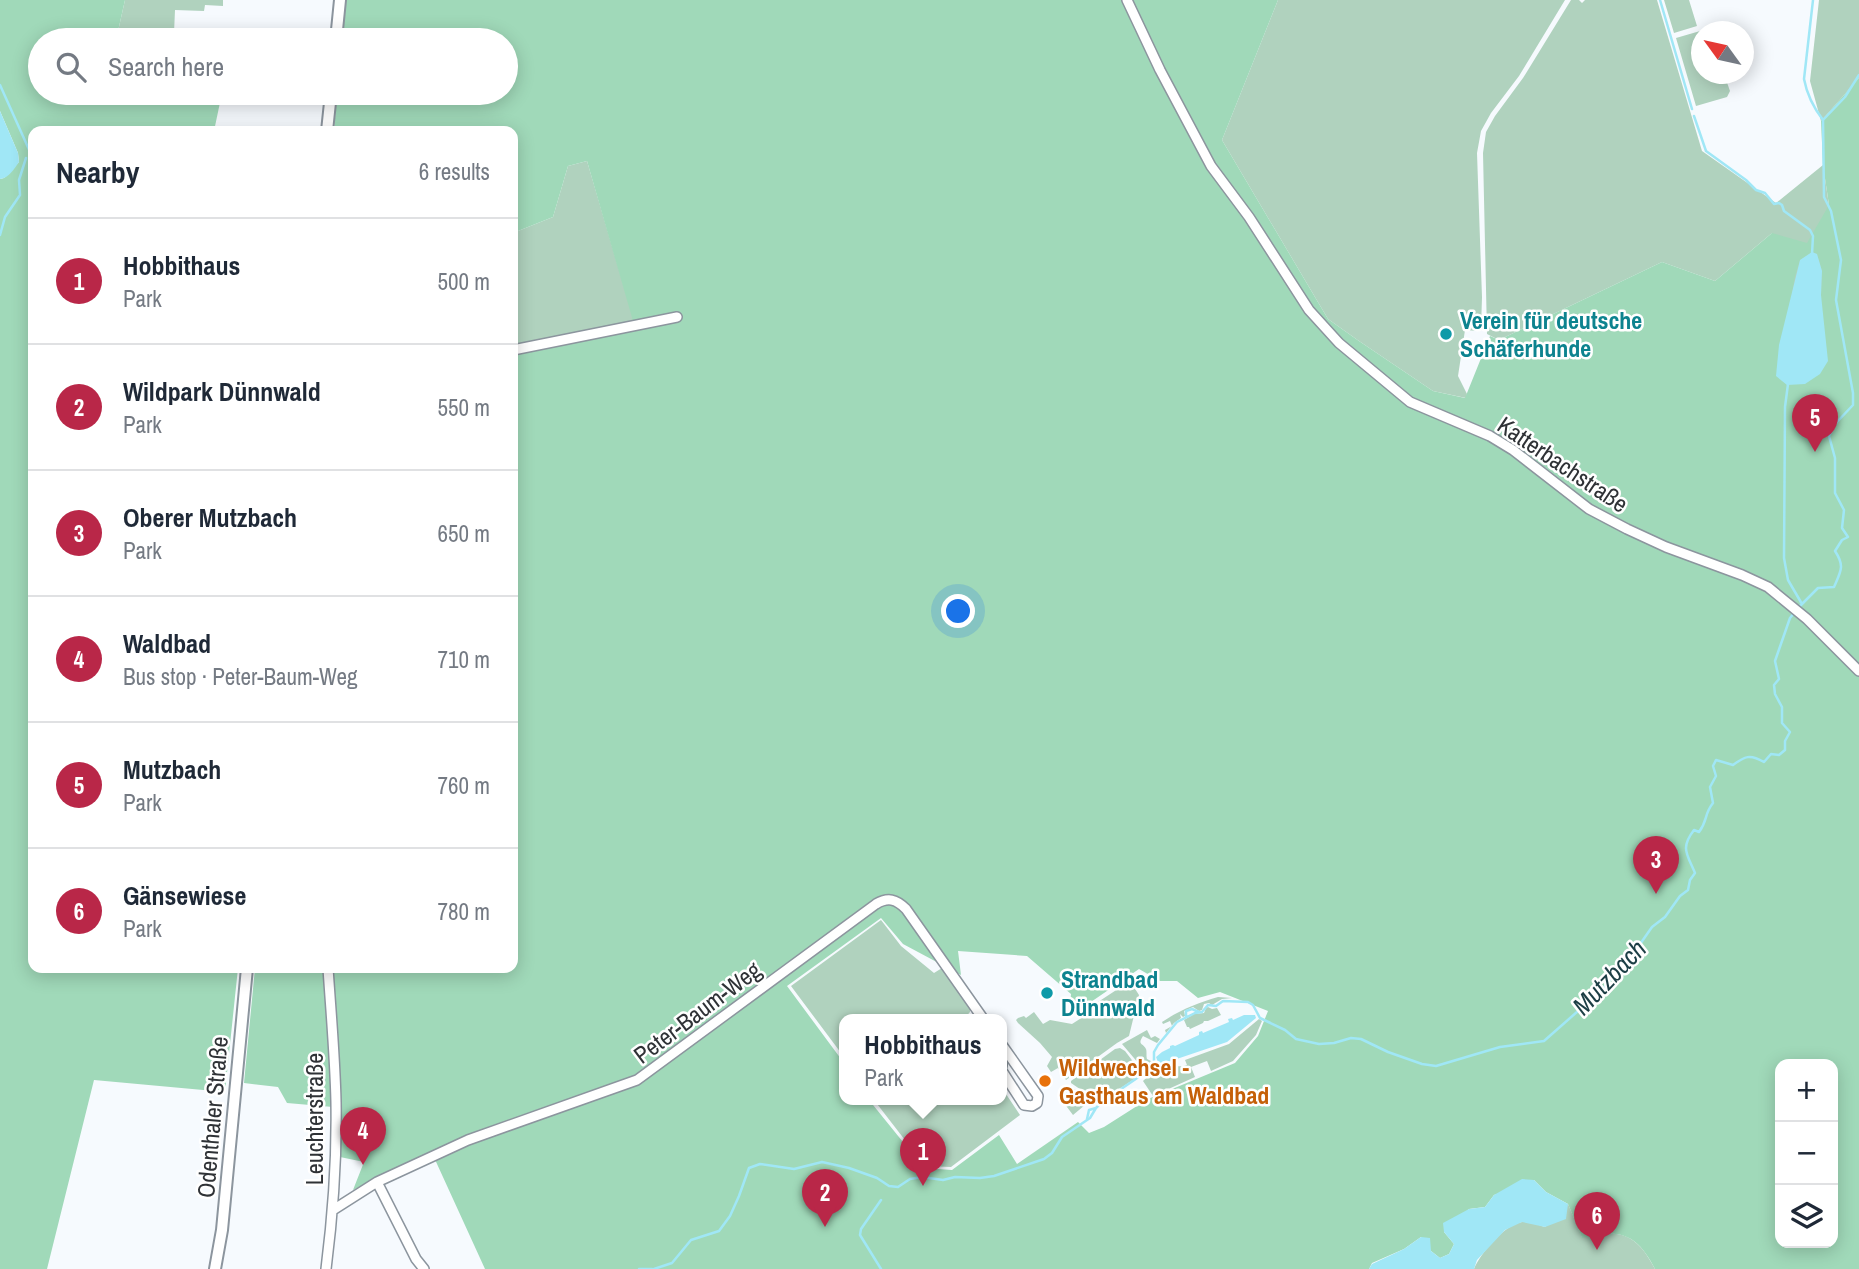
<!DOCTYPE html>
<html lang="en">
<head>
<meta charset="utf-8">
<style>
	:root { --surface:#fff; --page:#f6f6f7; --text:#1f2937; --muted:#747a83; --line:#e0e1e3; --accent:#b92748 }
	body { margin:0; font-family:"Archivo Narrow",sans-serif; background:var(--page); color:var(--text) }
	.controls { position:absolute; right:21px; bottom:21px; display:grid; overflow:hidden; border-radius:14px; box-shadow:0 4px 18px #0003 }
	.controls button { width:63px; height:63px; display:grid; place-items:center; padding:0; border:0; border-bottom:2px solid var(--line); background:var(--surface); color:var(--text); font:35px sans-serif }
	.compass { position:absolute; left:1691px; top:21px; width:63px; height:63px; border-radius:50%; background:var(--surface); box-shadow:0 4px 18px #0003; rotate:303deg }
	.you { position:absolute; left:959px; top:612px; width:24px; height:24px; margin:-18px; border:5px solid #fff; border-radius:50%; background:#1a73e8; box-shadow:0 0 0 10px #1a73e833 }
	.badge { display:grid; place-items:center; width:46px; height:46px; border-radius:50%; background:var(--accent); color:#fff; font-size:23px; font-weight:700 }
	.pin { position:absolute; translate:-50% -58px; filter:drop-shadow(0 2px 4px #0008) }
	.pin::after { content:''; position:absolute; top:37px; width:24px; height:21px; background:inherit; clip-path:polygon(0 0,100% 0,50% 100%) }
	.popup { position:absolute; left:839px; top:1014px; width:168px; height:91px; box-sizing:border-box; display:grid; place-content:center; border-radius:14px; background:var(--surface); filter:drop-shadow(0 2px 5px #0005); font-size:23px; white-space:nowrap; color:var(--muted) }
	.popup b { font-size:26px; color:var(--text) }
	.popup::after { content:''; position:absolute; left:50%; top:100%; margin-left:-14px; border:14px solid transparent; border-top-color:var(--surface) }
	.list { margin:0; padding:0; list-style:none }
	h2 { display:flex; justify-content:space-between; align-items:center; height:91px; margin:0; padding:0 28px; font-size:30px }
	h2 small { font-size:23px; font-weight:400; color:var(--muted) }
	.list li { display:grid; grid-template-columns:46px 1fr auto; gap:21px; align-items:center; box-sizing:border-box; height:126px; padding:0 28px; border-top:2px solid var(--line) }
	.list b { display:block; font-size:26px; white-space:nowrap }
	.list p { margin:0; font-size:23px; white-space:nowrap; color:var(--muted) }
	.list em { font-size:23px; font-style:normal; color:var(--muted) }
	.icon { flex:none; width:38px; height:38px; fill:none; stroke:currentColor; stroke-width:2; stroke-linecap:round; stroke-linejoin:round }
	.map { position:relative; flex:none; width:1859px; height:1269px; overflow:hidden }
	.search { position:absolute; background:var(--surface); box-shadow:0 4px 18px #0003; left:28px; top:28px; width:490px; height:77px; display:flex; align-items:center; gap:18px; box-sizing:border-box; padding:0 24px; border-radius:38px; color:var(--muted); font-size:26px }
	.panel { position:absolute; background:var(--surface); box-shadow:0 4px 18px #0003; left:28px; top:126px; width:490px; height:847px; border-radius:14px }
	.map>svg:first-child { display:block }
	.green { fill:#b0d2be }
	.forest { fill:#a0d9b9; fill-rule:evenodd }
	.water { fill:#a0e7f6 }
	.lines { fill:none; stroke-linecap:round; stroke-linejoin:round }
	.stream { stroke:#a0e7f6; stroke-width:2.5 }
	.minor-casing { stroke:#8c959e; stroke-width:12 }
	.major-casing { stroke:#8c959e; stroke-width:14 }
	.minor { stroke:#fff; stroke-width:9 }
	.major { stroke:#fff; stroke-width:10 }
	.culture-dot { fill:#0f9aa8; stroke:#fff; stroke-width:2.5 }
	.food-dot { fill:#e8710a; stroke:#fff; stroke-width:2.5 }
	.labels { text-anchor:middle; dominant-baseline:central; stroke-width:5; stroke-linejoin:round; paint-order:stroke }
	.culture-label { font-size:24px; font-weight:bold; fill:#0d838f; stroke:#fff; text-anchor:start }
	.street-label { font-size:24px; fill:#2f3236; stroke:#fff }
	.food-label { font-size:24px; font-weight:bold; fill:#c56008; stroke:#fff; text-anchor:start }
	.water-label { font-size:26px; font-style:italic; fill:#1c3e45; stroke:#fff }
</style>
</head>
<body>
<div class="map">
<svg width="1859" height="1269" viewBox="0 0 1859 1269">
	<rect width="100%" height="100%" fill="#f6fafe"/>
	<path class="green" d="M125,0H223V6L205,5L204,11L175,10L174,33L228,36V40H116Z
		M1278,0H1565L1519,76L1491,113L1481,131L1477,153L1482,297L1481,329L1479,331L1465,330L1458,376L1467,394L1466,398L1433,391L1359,341L1328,319L1222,140Z
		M1571,0H1579L1582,3L1585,0H1657L1702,151L1776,203L1823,165L1856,387L1324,1078L1772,233L1715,281L1662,262L1499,340L1487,334L1483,153L1486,132L1495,116L1523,78Z
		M1664,0H1689L1697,26L1674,33Z
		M1819,0H1859V78L1821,121L1810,81Z
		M1707,29L1712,31L1702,32V74H1724L1730,91L1727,97L1696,106L1676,38Z
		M587,161L634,321L513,345V233L553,217L568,166Z
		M881,920L901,946L934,973L942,968L970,1008V1012L963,1020H844V1057L791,986Z
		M1130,981L1139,995L1129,1036L1117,1043L1066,1080L1058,1068L1051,1072L1047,1066L1052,1057L1040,1043L1018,1023L1016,1020L1018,1018L1024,1016L1026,1018L1034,1012L1043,1024L1050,1020L1072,1024L1100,1006L1098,1002Z
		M1218,997L1232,998L1222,999L1212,1005L1209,1003L1204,1004L1202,1010L1199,1011L1193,1007L1184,1011L1185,1016L1183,1017L1180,1014L1181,1018L1174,1023L1166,1033L1165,1030L1172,1026L1170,1021L1163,1024L1162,1022C1180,1010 1197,1003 1218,997Z
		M1208,1007L1212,1009L1217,1008L1221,1015L1208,1021H1204L1203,1023L1190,1029L1189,1027H1187L1184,1020L1194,1014L1204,1013L1206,1008Z
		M1259,1019L1262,1021L1256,1035L1233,1061L1211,1071L1207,1061L1191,1067L1195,1077L1153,1096L1143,1081C1151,1074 1158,1066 1169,1066C1177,1065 1179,1068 1187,1065L1185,1060L1229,1044Z
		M1147,1030L1151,1038L1155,1036L1160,1039L1157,1043L1143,1036C1137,1045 1143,1043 1146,1049C1147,1051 1146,1056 1147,1059L1153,1062L1145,1071L1122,1044Z
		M1120,1048L1125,1051L1141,1072L1139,1076L1099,1102L1071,1083V1081L1115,1049Z
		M1068,1085L1091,1100L1073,1115L1064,1103L1068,1100L1061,1090Z
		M1002,1088L1020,1115L951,1167L925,1166L874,1100H1002Z
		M1568,1204L1582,1237C1621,1229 1636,1233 1655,1269H1474C1480,1254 1505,1224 1522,1222C1528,1221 1538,1225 1545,1227Z"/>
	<path class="forest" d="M0,0H125L116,40H40V93H222L214,131H33V968H238L225,1092L94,1080L47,1269H0V179L4,178L19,162L18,153L0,111Z
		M346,0H1278L1222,140L1328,319L1359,341L1433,391L1465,398L1490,336L1499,340L1662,262L1715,281L1772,233L1807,243L1829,205L1823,165L1821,121L1859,78V1269H1655C1637,1234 1621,1228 1582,1238L1568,1204L1546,1192L1534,1180L1494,1195L1485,1207L1469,1209L1444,1232L1454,1244L1449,1254L1440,1258L1431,1251L1421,1237L1404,1249L1372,1263L1369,1269H485L432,1153L353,1190L364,1162L340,1157V1108L332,968H513V345L633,321L587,161L568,166L553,217L513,233V131H334L337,93H506V40H342ZM1812,252L1817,254L1822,271L1821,295L1791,299L1795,276L1800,260ZM881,918L903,944L961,975L958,951L1027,956L1071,994L1069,1017L1139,969L1160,981H1177L1198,998L1220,992L1268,1011L1258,1036L1235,1063L1148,1099L1104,1127L1089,1133L1078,1122L1017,1164L999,1135L952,1170L924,1168L869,1100H844V1063L787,986ZM1780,1064H1833V1243H1780Z
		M255,968H325L333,1107L287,1103L278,1087L244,1083Z"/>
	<path class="water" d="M0,111L18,153L19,162C14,169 9,178 0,179Z
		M1812,252L1817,254L1822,271L1821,295L1828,361L1820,374L1805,384L1787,385L1776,376L1779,345L1800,260Z
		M1244,1015H1255L1256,1018L1227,1042L1159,1065L1156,1057L1162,1052L1170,1048V1046L1173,1045L1175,1046L1199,1035V1032L1202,1031L1203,1033L1229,1022L1228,1019L1232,1018L1233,1020Z
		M1522,1179L1534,1180L1546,1192L1568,1204L1566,1219L1545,1227L1522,1222L1505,1230L1477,1260L1474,1269H1369L1372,1264L1404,1249L1421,1237L1430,1238L1431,1251L1440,1258L1449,1254L1454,1244L1444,1232L1443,1223L1469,1209L1485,1207L1494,1195Z"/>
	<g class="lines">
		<path class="stream" d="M1660,0L1692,109
			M1813,0L1804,79C1807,95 1813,107 1823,120
			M0,85L31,154
			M1694,116L1706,151L1746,180L1756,190L1765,193L1774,204L1779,203L1782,205L1784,211L1810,230L1813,236L1812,254
			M0,235L5,217L20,195L19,180L26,158
			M1788,384L1785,407L1784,558L1788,580L1802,604
			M1799,607L1818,588L1834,587C1841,571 1845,566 1835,551L1842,540L1848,537L1842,528L1844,510L1835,493V458L1829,436L1836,423L1853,405V393L1836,300L1841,260L1831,211L1824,197L1823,120L1845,97L1859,75
			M1186,1017V1011L1192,1009L1199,1012
			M1087,1119L1089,1110L1096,1108
			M881,1200L861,1229L860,1235L881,1269
			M639,1269H652
			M654,1269L672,1263L691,1240L719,1231L730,1216L739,1196L749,1168L760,1164L794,1169L822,1162L849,1168L877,1178L889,1186L898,1187L910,1179L922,1177L943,1180L955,1177L980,1178L994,1176L1044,1159L1052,1153L1062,1137L1090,1118L1096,1108L1102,1102L1146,1072L1154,1063V1052L1158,1045L1177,1022L1195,1013L1202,1012L1208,1005L1216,1006L1223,1001L1248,1002L1253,1005L1260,1018L1285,1030L1296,1039L1319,1044L1334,1043L1351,1038L1361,1039L1388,1052L1422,1064L1436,1066L1500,1047L1544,1041L1603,989L1614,974L1624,967L1652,927L1665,917L1680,896L1688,890L1690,880L1695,873C1687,854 1680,848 1694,830L1699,832C1708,820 1704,814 1713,803L1710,787L1716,776L1713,766L1716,760L1733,765C1745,756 1750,754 1764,762L1771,754L1779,755L1785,750V741L1790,732L1782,723V707L1775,694L1774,685L1779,679L1775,661L1790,618L1795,612"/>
		<g class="minor-casing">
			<path id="minor" d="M1127,0L1160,70L1211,166L1249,217L1309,310L1339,343L1410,402L1490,436L1513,450L1589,509L1627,529L1666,547L1742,575L1768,587L1807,619L1859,671
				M513,350L677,317
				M1002,1045L1038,1096L1037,1103L1032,1106L1024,1105L1002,1071
				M1002,1050V1066
				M377,1182L416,1259L424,1269
				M333,1210L377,1182L468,1140L637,1080L876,904C888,897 896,899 906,909L984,1020
				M326,1269C333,1214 337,1158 336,1102C335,1057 331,1013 328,968"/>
		</g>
		<g class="major-casing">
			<path id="major" d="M336,40L340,0
				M327,131L331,93
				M215,1269L222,1230L247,968"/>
		</g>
		<use href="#minor" class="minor"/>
		<use href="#major" class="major"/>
	</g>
	<g class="culture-dot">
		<circle cx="1446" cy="334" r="7"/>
		<circle cx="1047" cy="993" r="7"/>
	</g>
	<circle class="food-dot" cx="1045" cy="1081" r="7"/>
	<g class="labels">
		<g class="culture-label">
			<text x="1460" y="320">Verein für deutsche<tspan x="1460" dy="28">Schäferhunde</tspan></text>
			<text x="1061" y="979">Strandbad<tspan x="1061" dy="28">Dünnwald</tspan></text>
		</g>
		<g class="street-label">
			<text transform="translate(1563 464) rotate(34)">Katterbachstraße</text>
			<text transform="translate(697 1012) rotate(-37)">Peter-Baum-Weg</text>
			<text transform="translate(212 1117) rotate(-85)">Odenthaler Straße</text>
			<text transform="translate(314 1119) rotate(-90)">Leuchterstraße</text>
		</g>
		<g class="food-label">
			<text x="1059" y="1067">Wildwechsel -<tspan x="1059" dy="28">Gasthaus am Waldbad</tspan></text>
		</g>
		<g class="water-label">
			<text transform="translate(1609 977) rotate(-46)">Mutzbach</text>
		</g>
	</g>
</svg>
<div class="controls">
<button>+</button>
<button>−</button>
<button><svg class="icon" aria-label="layers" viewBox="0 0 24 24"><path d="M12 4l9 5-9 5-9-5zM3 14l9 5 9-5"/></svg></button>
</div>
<svg class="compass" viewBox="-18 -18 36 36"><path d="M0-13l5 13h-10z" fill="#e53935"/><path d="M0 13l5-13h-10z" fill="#747a83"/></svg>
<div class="you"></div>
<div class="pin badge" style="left:923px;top:1186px">1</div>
<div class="popup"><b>Hobbithaus</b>Park</div>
<div class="pin badge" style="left:825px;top:1227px">2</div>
<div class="pin badge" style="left:1656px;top:894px">3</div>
<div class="pin badge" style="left:363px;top:1165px">4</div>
<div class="pin badge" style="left:1815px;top:452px">5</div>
<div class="pin badge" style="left:1597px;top:1250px">6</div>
<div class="search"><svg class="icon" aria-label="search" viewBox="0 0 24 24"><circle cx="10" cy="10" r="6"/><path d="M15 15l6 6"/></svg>Search here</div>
<section class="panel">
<h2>Nearby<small>6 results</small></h2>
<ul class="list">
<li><span class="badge">1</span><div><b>Hobbithaus</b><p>Park</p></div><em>500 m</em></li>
<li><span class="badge">2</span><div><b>Wildpark Dünnwald</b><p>Park</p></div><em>550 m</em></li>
<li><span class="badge">3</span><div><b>Oberer Mutzbach</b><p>Park</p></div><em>650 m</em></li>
<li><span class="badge">4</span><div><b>Waldbad</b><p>Bus stop · Peter-Baum-Weg</p></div><em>710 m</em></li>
<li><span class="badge">5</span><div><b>Mutzbach</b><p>Park</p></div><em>760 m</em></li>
<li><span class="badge">6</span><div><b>Gänsewiese</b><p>Park</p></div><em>780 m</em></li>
</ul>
</section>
</div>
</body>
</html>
